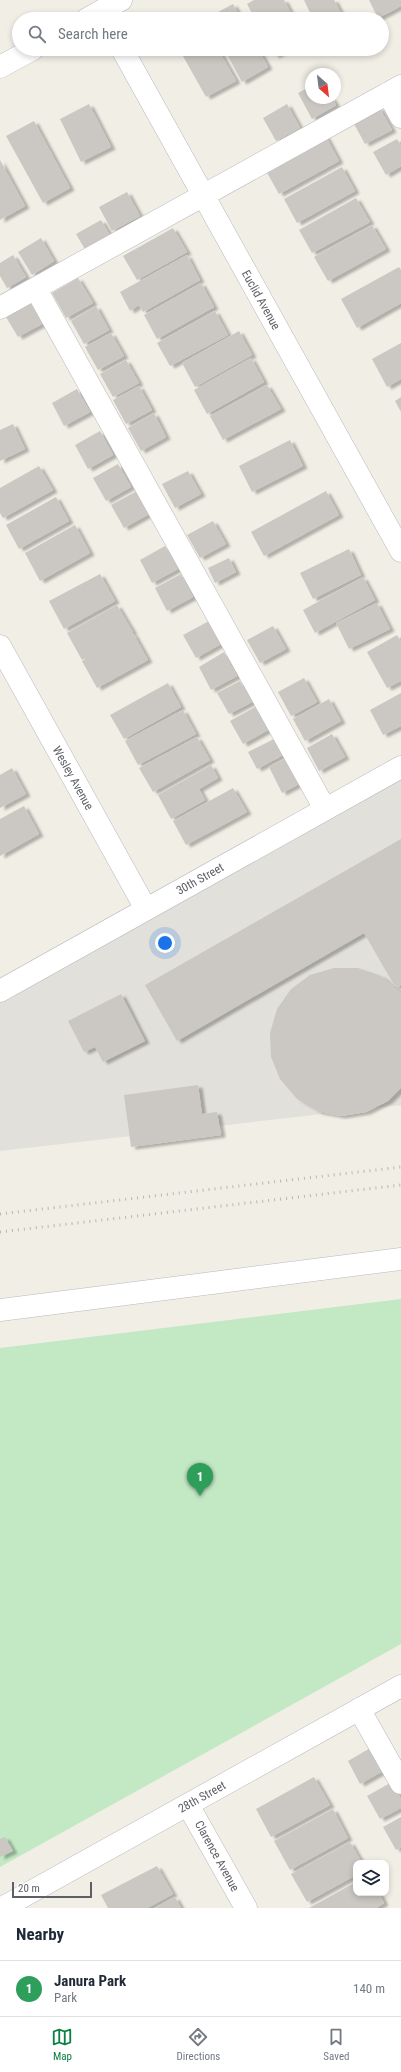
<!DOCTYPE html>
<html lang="en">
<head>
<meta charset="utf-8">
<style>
	:root { --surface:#fff; --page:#f6f6f7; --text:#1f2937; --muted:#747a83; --line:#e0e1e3; --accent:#0b8043 }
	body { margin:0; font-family:"Roboto Condensed",sans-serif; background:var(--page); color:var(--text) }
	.controls { position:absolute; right:12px; bottom:12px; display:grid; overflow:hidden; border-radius:8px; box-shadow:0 2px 6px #0003 }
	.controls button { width:36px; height:36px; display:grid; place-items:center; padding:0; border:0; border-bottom:1px solid var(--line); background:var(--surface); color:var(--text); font:20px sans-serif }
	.compass { position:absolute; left:305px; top:68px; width:36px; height:36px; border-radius:50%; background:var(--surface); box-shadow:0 2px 6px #0003; rotate:152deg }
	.scale { position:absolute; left:12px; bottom:10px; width:80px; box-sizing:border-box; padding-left:4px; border:2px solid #5d6066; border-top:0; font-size:11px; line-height:14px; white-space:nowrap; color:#5d6066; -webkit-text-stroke:3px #fff; paint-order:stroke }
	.you { position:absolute; left:165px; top:943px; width:14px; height:14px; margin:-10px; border:3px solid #fff; border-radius:50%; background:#1a73e8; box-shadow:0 0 0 6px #1a73e833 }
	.badge { display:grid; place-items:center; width:26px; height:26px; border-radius:50%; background:var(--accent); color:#fff; font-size:13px; font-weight:700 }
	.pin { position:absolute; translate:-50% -33px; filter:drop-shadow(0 1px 2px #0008) }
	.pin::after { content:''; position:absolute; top:21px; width:14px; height:12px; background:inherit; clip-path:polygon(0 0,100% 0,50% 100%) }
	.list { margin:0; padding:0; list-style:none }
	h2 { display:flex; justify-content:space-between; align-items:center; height:52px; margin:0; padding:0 16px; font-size:17px }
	h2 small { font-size:13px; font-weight:400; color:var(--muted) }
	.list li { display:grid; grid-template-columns:26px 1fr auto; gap:12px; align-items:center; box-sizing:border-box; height:56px; padding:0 16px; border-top:1px solid var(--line) }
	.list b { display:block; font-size:15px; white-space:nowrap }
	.list p { margin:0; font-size:13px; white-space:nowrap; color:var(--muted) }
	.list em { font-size:13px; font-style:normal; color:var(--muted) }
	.icon { flex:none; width:22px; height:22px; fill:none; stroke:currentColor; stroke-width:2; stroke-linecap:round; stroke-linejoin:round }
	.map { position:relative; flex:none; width:401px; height:1908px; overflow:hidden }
	.search { position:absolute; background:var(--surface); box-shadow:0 2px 6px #0003; left:12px; right:12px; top:12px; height:44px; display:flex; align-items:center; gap:10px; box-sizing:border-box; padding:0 14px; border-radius:22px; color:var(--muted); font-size:15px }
	.sheet { height:108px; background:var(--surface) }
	nav { display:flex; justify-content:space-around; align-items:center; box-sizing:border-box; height:56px; border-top:1px solid var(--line); background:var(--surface); font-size:11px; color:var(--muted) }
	nav a { display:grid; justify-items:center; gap:2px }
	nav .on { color:var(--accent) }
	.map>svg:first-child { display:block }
	.industrial { fill:#e1e0da }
	.green { fill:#c2e8c4 }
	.building { fill:#cbc8c3; filter:url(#shadow) }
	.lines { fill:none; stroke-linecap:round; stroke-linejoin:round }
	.minor-casing { stroke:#b8babf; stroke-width:23 }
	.minor { stroke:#fff; stroke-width:22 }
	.rail { stroke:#b6b7b7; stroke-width:3; stroke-dasharray:1 5; stroke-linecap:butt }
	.labels { text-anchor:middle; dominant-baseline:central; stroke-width:4; stroke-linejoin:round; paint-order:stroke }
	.street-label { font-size:12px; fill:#5d6066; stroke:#fff }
</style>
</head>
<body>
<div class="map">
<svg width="401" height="1908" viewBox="0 0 401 1908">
	<defs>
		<filter id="shadow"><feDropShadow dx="4.5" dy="2.5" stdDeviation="1" flood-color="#0004"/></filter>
	</defs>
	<rect width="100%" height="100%" fill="#f0eee5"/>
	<path class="industrial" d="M401,776V1105L0,1151V1000Z"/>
	<path class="green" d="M401,1299V1644L0,1867V1348Z"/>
	<path class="building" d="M254,0H284L294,19H255L247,4Z
		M304,0H334L342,15L335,19H313Z
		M369,0H401V6L378,18Z
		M233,4L241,19H205Z
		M179,49H218L236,81L206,97Z
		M224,49H258L268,67L242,82Z
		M271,49H287L275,56Z
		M311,86V98H332L336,105L312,119L298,93Z
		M89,104L111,147L81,162L60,119Z
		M287,104L300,128L276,141L263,118Z
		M379,107L392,130L365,144L353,122Z
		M34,121L70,188L43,203L6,136Z
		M325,135L339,161L279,194L265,169Z
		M397,139L401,146V166L386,175L373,152Z
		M0,160L25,206L0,220Z
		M342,167L355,191L297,223L284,199Z
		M127,192L140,216L112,231L99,207Z
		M356,198L370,222L312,253L299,230Z
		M101,220L111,237L86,251L76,234Z
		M372,225L386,249L328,281L314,257Z
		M173,228L187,252L137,280L123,256Z
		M41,238L54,261L32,275L18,252Z
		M13,255L26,277L7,288L0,276V263Z
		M187,255L200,280L143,312L139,305L130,311L120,292Z
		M399,267L401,270V303L357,328L341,299Z
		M78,278L93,303L66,318L52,293Z
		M201,283L214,307L157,339L144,315Z
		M31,303L42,324L18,337L6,317Z
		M96,306L109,330L84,344L71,321Z
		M215,311L228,335L170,366L157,343Z
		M239,331L252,355L195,387L182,363Z
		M111,333L124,356L98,370L85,347Z
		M401,343V379L387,387L372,359Z
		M251,358L264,382L207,414L194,390Z
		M126,360L139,383L113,397L100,374Z
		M267,385L281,409L223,440L210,416Z
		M139,386L152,410L126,424L113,400Z
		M77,389L90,412L64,426L52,403Z
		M401,397V412L395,401Z
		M154,413L166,437L141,451L128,428Z
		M13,424L25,449L0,461V430Z
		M100,431L113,455L88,469L75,445Z
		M290,440L303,466L252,492L239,466Z
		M118,464L131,487L106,501L93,478Z
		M39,466L53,490L3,518L0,513V488Z
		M188,471L201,494L175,508L162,484Z
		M137,491L149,514L124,528L111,505Z
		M326,491L339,515L264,556L251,532Z
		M56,497L69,521L19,549L6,525Z
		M213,521L226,544L200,558L187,535Z
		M75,525L90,553L40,581L25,553Z
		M165,546L178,569L152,583L140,560Z
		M349,549L361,575L313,599L300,573Z
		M229,558L236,572L215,583L208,568Z
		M100,574L115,601L64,629L49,601Z
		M181,574L193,597L167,611L155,588Z
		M363,577L375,600L315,633L303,610Z
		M377,603L390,629L349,649L336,623Z
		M117,605L133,632L82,660L67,633Z
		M209,621L221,644L196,658L183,635Z
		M273,626L286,649L260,663L247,640Z
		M133,633L148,660L97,688L82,661Z
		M397,635L401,642V681L387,688L367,652Z
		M224,652L237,676L211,690L199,667Z
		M304,678L317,702L291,716L278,692Z
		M240,681L252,702L229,714L217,693Z
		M168,683L181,707L124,739L110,715Z
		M401,693V726L383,735L370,710Z
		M329,699L341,721L305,741L293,719Z
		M255,707L268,730L243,744L230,721Z
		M183,710L196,734L138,765L125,741Z
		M332,734L345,757L319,771L307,748Z
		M197,737L210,760L153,792L139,768Z
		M274,739L283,755L257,769L248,752Z
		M286,758L299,784L282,793L269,767Z
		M211,765L218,778L199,789L205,800L171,819L158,795Z
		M12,768L26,794L0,808V775Z
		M233,788L247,812L186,845L173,821Z
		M24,806L39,834L0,856V819Z
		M401,839V985L399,987L394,985L364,933L177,1041L145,985Z
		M334,968H358L381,976L401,993V1088L388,1101L366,1112L341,1116L319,1112L297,1099L280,1079L271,1057L270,1033L277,1009L291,989L310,975Z
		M121,994L145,1041L103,1062L95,1047L84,1052L68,1021Z
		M198,1085L202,1114L217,1112L221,1135L131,1147L124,1095Z
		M372,1747L385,1770L360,1784L348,1761Z
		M314,1777L330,1805L271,1837L256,1809Z
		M392,1782L401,1799V1808L380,1819L367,1796Z
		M333,1809L348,1838L290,1870L274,1841Z
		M401,1817V1847L396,1850L383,1827Z
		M5,1837L13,1851L0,1857V1839Z
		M350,1842L362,1863H356V1875L307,1902L291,1874Z
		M157,1866L173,1894L147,1908H108L101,1895Z
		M356,1882V1893H379L384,1903L376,1908H309Z
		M175,1897L181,1908H155Z"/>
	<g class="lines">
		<g class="minor-casing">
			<path id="minor" d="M87,19L121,0
				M122,49L401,551
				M0,67L33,49
				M388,93L401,117
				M36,289L325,809
				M0,308L401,86
				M0,646L146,909
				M0,991L401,767
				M0,1310L401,1259
				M359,1709L401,1783
				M188,1805L246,1908
				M2,1908L401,1686"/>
		</g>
		<use href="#minor" class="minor"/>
		<path class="rail" d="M0,1214L401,1167
			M0,1232L401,1185"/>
	</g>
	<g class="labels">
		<g class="street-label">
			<text transform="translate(261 300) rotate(61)">Euclid Avenue</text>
			<text transform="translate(73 778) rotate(61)">Wesley Avenue</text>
			<text transform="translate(200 879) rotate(-29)">30th Street</text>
			<text transform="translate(202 1797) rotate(-29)">28th Street</text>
			<text transform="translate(217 1856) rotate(61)">Clarence Avenue</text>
		</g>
	</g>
</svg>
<div class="controls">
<button><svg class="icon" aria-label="layers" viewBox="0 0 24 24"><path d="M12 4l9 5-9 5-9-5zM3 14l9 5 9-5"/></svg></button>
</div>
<svg class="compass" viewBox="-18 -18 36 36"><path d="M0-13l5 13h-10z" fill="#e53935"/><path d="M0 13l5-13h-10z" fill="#747a83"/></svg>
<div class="scale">20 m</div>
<div class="you"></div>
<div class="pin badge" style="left:200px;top:1496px;background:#2e9e5b">1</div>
<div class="search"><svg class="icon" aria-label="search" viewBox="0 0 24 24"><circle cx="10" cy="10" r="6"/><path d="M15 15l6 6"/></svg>Search here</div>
</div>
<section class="sheet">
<h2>Nearby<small></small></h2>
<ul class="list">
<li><span class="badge" style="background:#2e9e5b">1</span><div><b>Janura Park</b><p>Park</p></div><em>140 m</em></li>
</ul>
</section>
<nav>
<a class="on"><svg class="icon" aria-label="map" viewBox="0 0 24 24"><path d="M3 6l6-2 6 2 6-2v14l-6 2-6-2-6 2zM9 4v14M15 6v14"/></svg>Map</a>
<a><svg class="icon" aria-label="directions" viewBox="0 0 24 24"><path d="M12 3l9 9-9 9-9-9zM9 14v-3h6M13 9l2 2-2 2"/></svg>Directions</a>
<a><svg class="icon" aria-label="saved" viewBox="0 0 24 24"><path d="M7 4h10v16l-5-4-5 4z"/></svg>Saved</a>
</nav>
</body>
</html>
